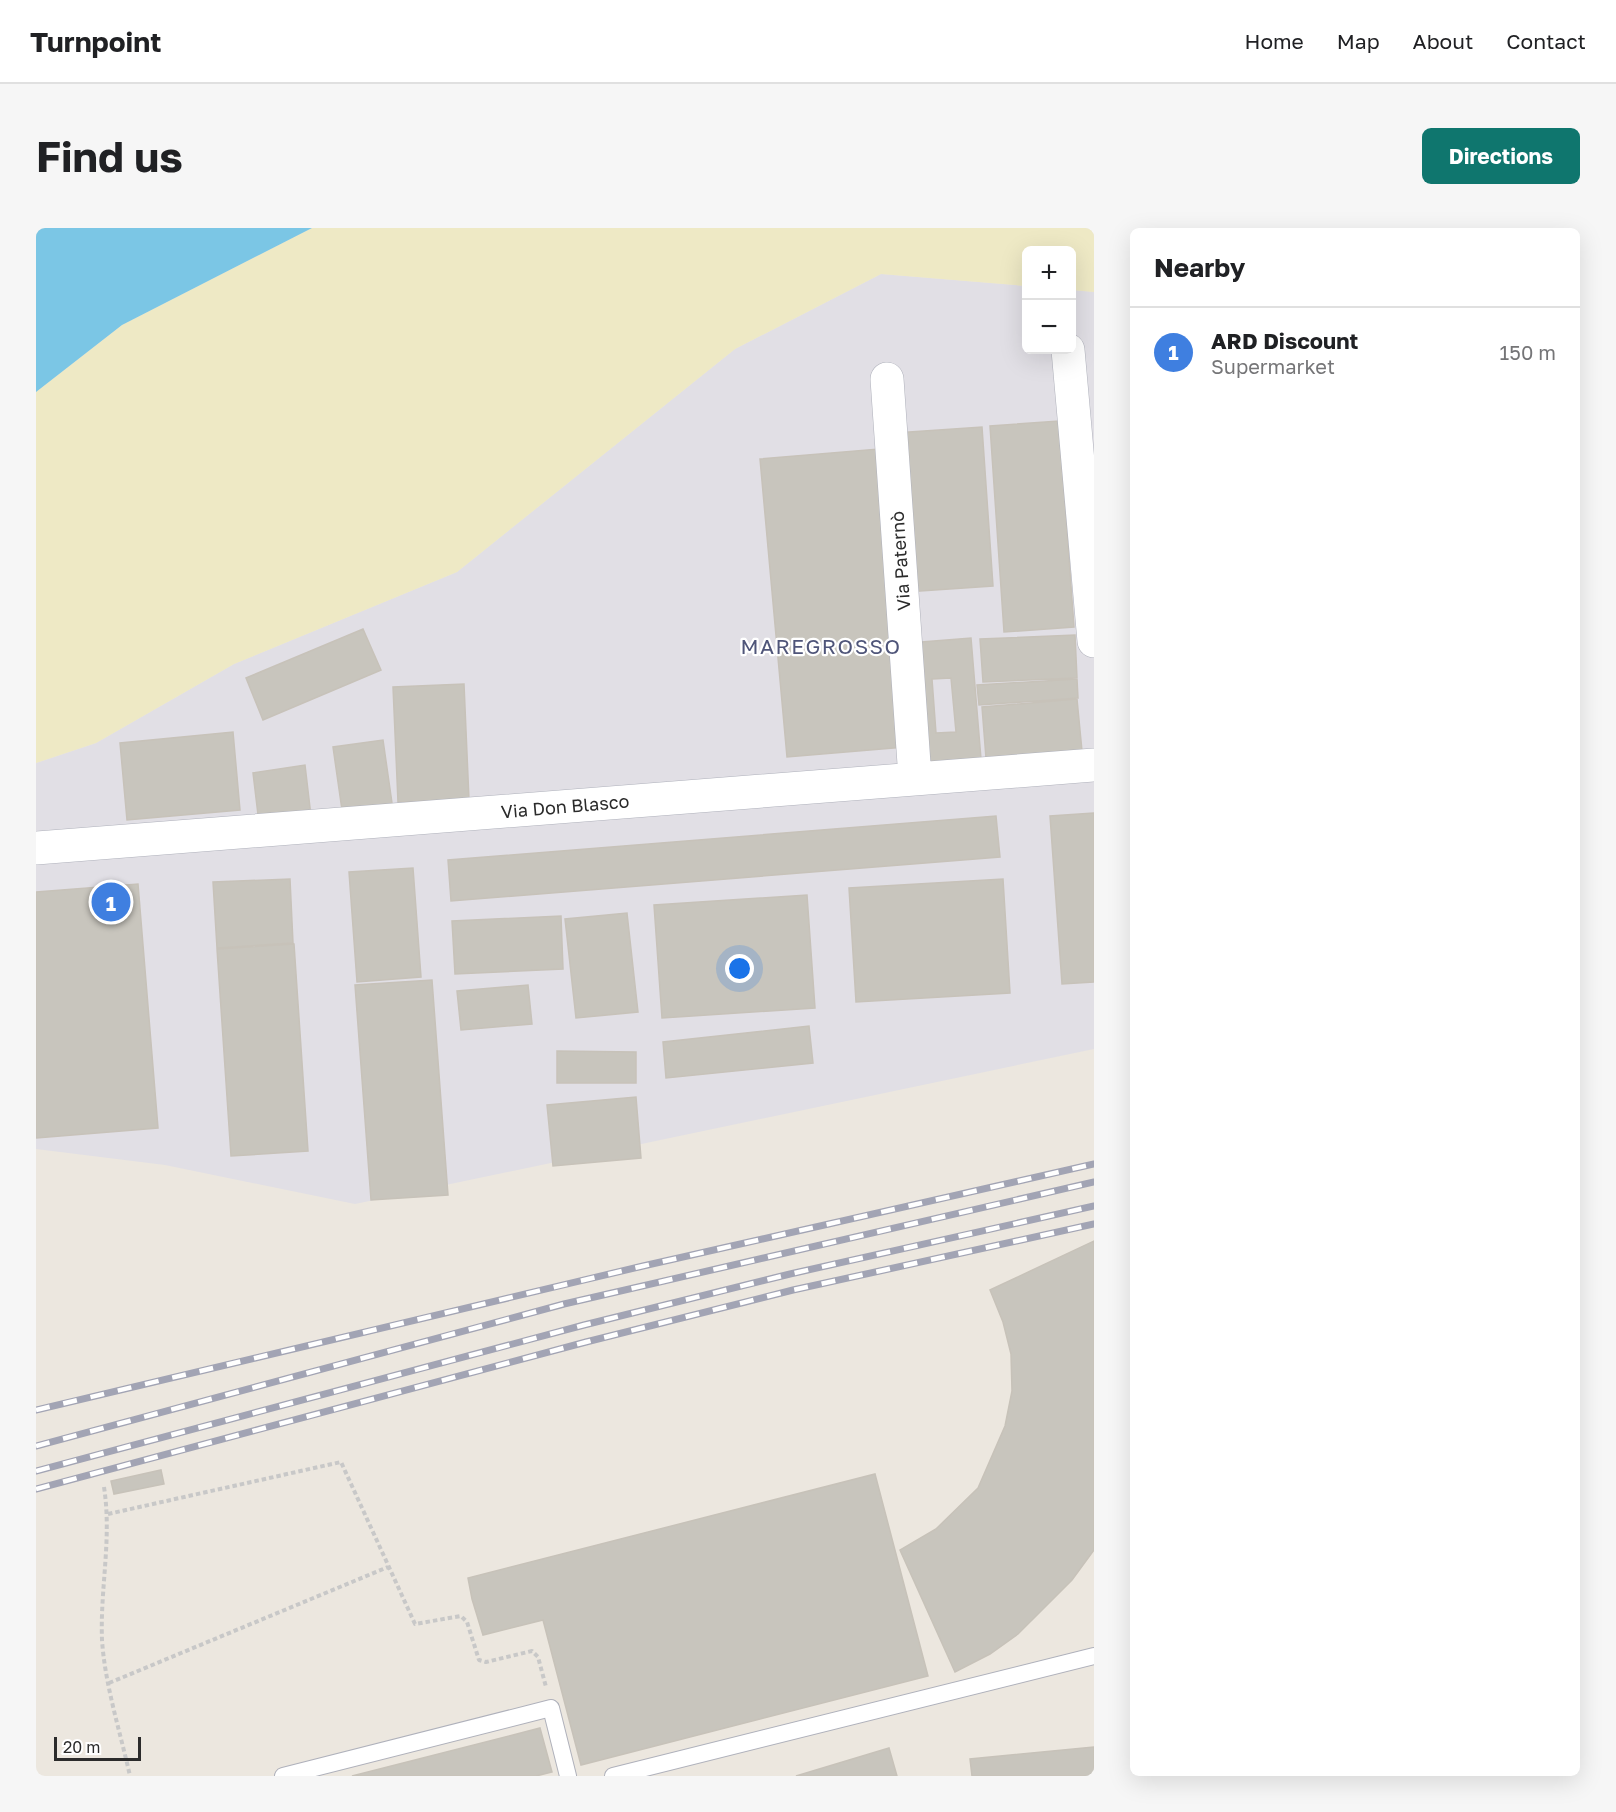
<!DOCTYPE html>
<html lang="en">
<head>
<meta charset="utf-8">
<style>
	:root { --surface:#fff; --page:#f6f6f6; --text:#202124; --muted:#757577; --line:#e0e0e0; --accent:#0f766e }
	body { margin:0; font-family:"Golos Text",sans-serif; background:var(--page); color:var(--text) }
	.controls { position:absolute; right:18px; top:18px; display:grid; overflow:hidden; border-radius:9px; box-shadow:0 6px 24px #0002 }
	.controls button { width:54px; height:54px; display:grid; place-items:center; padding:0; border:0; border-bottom:2px solid var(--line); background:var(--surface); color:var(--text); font:30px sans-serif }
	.scale { position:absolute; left:18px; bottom:15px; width:87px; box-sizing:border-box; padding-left:6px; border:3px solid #2b2b2b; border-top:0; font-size:16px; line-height:21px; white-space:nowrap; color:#2b2b2b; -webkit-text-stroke:4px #fff; paint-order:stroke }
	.you { position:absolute; left:704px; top:741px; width:21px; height:21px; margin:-15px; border:4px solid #fff; border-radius:50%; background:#1a73e8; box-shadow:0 0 0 9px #1a73e833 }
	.badge { display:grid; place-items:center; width:39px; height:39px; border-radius:50%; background:var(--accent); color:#fff; font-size:20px; font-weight:700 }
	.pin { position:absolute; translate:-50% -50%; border:3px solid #fff; box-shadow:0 2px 6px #0006 }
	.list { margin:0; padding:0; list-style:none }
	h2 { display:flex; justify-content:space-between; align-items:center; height:78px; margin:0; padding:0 24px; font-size:26px }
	h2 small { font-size:20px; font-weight:400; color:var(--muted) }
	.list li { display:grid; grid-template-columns:39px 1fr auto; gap:18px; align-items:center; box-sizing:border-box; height:90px; padding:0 24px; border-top:2px solid var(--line) }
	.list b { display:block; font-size:22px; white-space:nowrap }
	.list p { margin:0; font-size:20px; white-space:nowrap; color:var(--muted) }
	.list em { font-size:20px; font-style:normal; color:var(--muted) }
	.map { position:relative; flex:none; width:1058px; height:1548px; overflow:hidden; border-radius:9px }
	header { display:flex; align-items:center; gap:36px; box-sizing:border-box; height:84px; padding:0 30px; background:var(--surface); border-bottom:2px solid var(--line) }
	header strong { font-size:28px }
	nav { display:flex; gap:33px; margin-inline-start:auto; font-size:21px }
	.intro { display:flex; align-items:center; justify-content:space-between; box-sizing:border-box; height:144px; padding:0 36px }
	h1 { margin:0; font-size:42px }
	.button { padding:15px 27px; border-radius:9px; background:var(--accent); color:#fff; font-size:21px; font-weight:700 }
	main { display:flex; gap:36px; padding:0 36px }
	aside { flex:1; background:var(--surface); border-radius:9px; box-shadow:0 6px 24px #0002 }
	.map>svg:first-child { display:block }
	.industrial { fill:#e1dfe5 }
	.sand { fill:#eee9c5 }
	.water { fill:#7bc6e5 }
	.building { fill:#c8c5bd; stroke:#c7c2b9; stroke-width:1.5; fill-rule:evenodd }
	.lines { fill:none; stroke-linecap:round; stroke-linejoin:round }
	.service-casing { stroke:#afb1bb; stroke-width:18 }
	.minor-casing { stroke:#afb1bb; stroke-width:34 }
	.path { stroke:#c8c8c8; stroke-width:4; stroke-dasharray:4.5 3; stroke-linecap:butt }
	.service { stroke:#fff; stroke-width:16 }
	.minor { stroke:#fff; stroke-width:33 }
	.rail-casing { stroke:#a2a4b4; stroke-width:7 }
	.rail { stroke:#fff; stroke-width:4.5; stroke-dasharray:14; stroke-linecap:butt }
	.labels { text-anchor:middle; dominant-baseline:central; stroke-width:4.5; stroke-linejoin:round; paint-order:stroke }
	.street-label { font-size:18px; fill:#2b2b2b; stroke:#fff }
	.quarter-label { font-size:21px; letter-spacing:1.5px; fill:#4f5579; stroke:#fff }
</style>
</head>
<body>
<header>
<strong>Turnpoint</strong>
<nav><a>Home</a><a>Map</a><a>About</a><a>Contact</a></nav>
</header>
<div class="intro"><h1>Find us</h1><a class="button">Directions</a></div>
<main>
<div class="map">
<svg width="1058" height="1548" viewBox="0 0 1058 1548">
	<rect width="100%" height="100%" fill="#ece7df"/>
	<path class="industrial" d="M845,46L990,58V122H1036V62L1058,64V821L319,976L129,937L0,921V535L60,515L198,436L421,344L699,121Z"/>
	<path class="sand" d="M276,0H1058V64L1036,62V22H990V58L845,46L699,121L421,344L198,436L60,515L0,535V164L86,97Z"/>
	<path class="water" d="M0,0H276L86,97L0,164Z"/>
	<path class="building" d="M1023,193L1038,399L968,404L954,198Z
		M946,199L957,358L870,364L859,205Z
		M843,221L869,519L751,529L724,231Z
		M327,401L345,442L227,492L210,450Z
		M1039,407L1041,450L947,454L944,411Z
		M935,410L945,531L883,536L873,415ZM915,450L920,504L900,505L896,451Z
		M1041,451L1042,470L943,477L941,457Z
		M428,456L433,572L362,574L357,459Z
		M1041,471L1046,523L950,530L946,479Z
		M197,504L204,582L91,592L84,515Z
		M347,512L356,575L306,582L297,519Z
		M269,537L275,588L223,595L217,545Z
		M1058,585V754L1026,756L1014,588Z
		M960,588L964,629L415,673L412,632Z
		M377,640L385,749L321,754L313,644Z
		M254,651L257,715L181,720L177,654Z
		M967,651L974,765L820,774L813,660Z
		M102,656L122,900L0,910V664Z
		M771,667L779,780L626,790L618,677Z
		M591,685L602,784L540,790L529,691Z
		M525,688L527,741L419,746L416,693Z
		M258,716L272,923L195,928L181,721Z
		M396,752L412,967L335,972L319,757Z
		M492,757L496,796L425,802L421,763Z
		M773,798L777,835L630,850L627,814Z
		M521,823L600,824V855H521Z
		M600,869L605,930L517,938L511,877Z
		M1058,1013V1322L1036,1352L982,1406L954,1426L919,1444L864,1322L900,1301L942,1260L969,1198L976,1163L975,1126L967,1094L954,1062Z
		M125,1242L128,1256L78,1266L75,1253Z
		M839,1246L892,1448L545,1537L507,1392L447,1407L436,1371L432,1350Z
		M504,1500L516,1544L500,1548H316Z
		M1058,1519V1548H936L934,1531Z
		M853,1520L861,1548H760Z"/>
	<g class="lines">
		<g class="service-casing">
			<path id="service" d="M247,1548L515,1480L532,1548
				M577,1548L1058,1428"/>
		</g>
		<g class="minor-casing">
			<path id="minor" d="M1032,122L1058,413
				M851,151L879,550
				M0,620L1058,537"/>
		</g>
		<path class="path" d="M68,1259C76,1311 64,1360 66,1412C69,1457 84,1503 94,1548
			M72,1286L305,1234L379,1396L425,1388L431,1394L443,1432L450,1434L496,1423L502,1429L510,1459
			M73,1455L352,1339"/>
		<use href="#service" class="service"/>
		<use href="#minor" class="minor"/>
		<g class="rail-casing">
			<path id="rail" d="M0,1182L607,1038L1058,936
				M0,1218L528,1076L1058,954
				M0,1243L548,1097L754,1046L1058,978
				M0,1261L550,1114L757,1062L1058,996"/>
		</g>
		<use href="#rail" class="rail"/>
	</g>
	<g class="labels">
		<g class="street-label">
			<text transform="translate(864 333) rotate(-94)">Via Paternò</text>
			<text transform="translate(529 578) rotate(-5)">Via Don Blasco</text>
		</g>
		<g class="quarter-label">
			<text x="785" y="418">MAREGROSSO</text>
		</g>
	</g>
</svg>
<div class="controls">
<button>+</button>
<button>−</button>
</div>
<div class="scale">20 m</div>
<div class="you"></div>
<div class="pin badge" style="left:75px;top:674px;background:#3f7fe0">1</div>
</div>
<aside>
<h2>Nearby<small></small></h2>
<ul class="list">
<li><span class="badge" style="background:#3f7fe0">1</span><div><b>ARD Discount</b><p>Supermarket</p></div><em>150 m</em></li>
</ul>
</aside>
</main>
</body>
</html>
